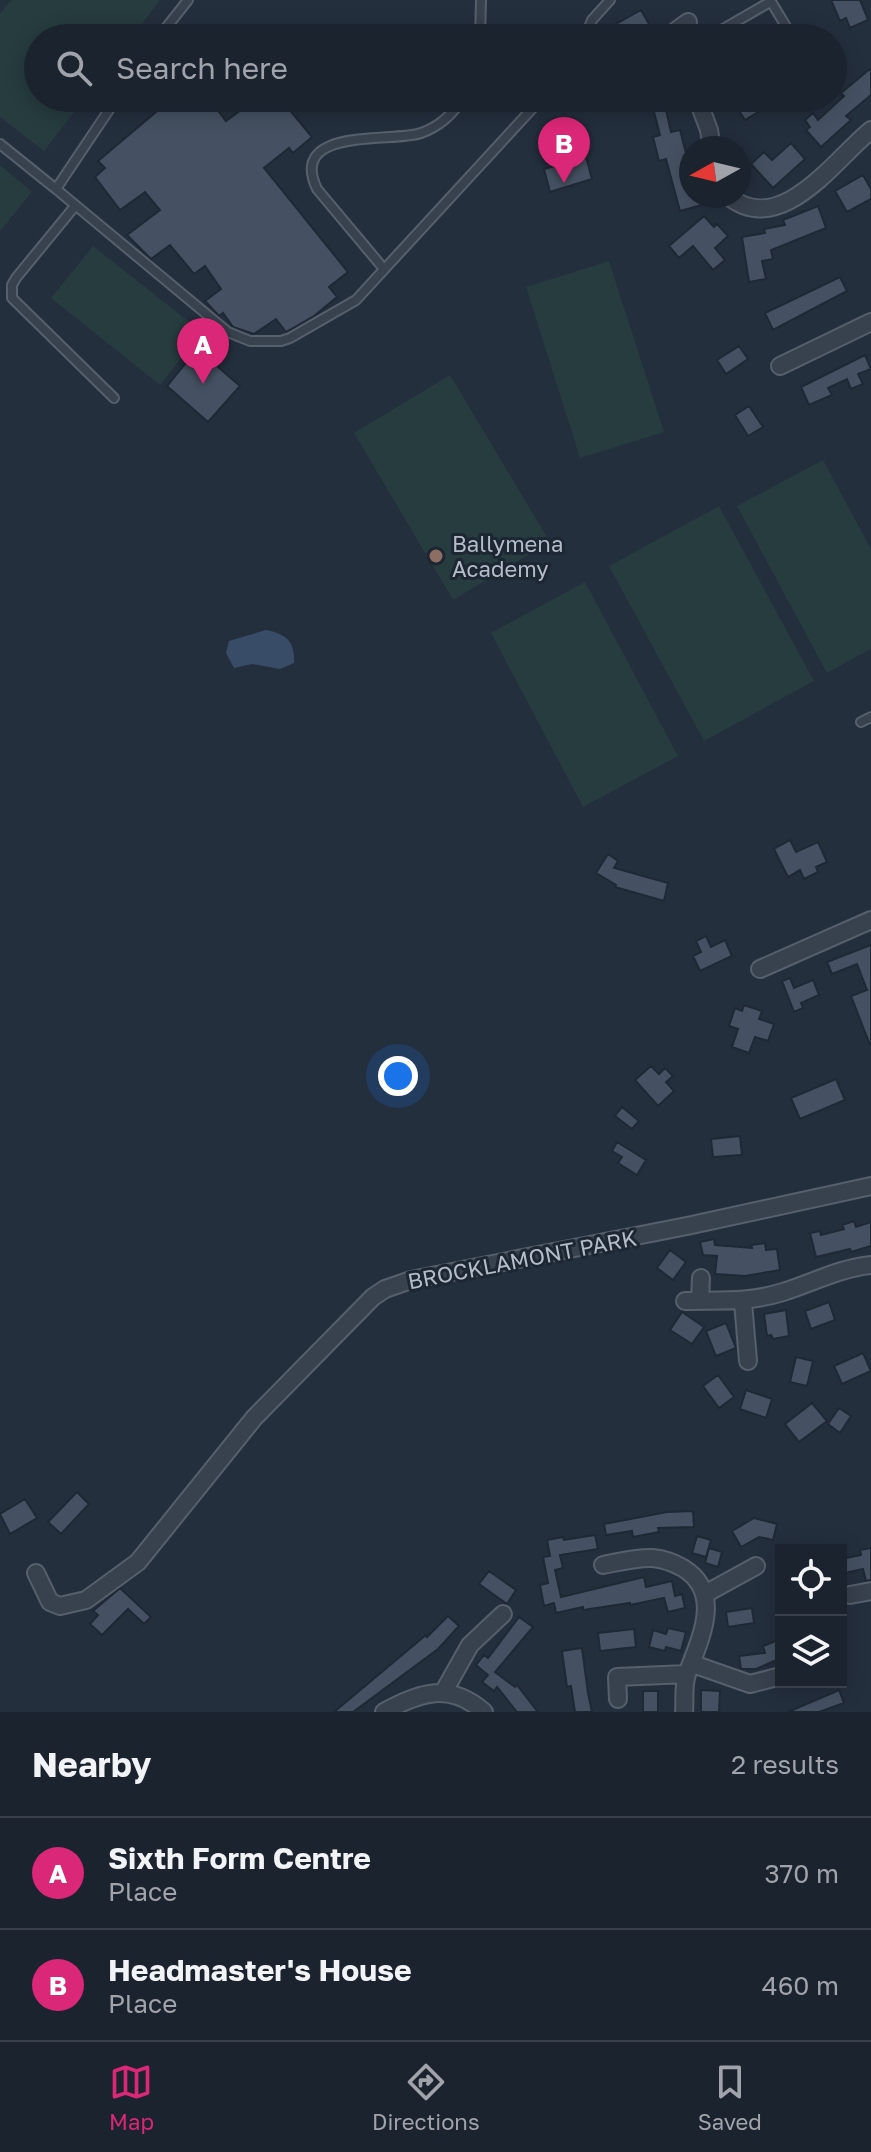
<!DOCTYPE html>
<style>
:root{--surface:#1b232e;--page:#282f3a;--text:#f1f3f6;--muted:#a0a4aa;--line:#39404a;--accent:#db2777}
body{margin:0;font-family:"Golos Text",sans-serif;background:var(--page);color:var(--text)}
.controls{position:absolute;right:24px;bottom:24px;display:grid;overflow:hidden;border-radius:0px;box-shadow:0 4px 20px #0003}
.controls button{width:72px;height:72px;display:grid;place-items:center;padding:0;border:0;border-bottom:2px solid var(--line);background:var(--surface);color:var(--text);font:40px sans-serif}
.compass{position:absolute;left:679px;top:136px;width:72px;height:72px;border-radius:50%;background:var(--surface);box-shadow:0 4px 20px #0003;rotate:262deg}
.you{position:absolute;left:398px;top:1076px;width:28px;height:28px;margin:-20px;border:6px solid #fff;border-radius:50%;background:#1a73e8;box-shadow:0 0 0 12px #1a73e833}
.badge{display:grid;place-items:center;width:52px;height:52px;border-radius:50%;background:var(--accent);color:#fff;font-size:26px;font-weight:700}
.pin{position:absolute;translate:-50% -66px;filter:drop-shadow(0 2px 4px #0008)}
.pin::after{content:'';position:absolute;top:42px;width:28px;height:24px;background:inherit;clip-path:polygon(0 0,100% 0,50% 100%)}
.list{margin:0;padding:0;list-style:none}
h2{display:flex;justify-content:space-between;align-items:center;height:104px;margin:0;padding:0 32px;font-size:34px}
h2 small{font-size:26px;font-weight:400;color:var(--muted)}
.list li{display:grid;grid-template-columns:52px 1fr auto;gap:24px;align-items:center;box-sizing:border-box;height:112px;padding:0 32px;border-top:2px solid var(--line)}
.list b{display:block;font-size:30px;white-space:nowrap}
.list p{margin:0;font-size:26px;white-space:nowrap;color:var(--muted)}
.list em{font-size:26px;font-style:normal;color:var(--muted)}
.icon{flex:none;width:44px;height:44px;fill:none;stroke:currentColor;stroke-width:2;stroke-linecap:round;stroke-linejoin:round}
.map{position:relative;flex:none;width:871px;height:1712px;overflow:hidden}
.search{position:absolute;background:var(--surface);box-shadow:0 4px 20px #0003;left:24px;right:24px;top:24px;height:88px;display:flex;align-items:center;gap:20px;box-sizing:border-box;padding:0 28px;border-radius:44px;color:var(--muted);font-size:30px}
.sheet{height:328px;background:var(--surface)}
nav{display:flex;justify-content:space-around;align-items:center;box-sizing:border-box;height:112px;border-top:2px solid var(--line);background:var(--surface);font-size:22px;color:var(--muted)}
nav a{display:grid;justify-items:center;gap:4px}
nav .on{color:var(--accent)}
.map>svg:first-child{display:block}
</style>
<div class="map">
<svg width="871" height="1712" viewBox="0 0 871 1712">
<rect width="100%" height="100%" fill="#242f3e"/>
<!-- green -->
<path fill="#263c3f" d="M 11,0 L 160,0 L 131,38 L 38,38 L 38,98 L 85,98 L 44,151 L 0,117 L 0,14 Z
M 0,165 L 32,192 L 0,231 Z
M 93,246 L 202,332 L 160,385 L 51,298 Z
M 609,261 L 664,432 L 580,458 L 526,287 Z
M 450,375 L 550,542 L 453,600 L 354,433 Z
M 823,460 L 871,549 L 871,649 L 827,673 L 737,506 Z
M 719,506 L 814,681 L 704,741 L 609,566 Z
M 585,582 L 678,756 L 583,807 L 491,633 Z"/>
<!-- water -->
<path fill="#394c67" d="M 266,630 C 286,634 295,641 294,663 L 280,669 L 252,664 L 234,668 L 226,653 L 229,641 Z"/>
<!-- building -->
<path fill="#455162" stroke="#1f2835" stroke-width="2" d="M 831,0 L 860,0 L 868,20 L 850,28 L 846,18 L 840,21 Z
M 641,10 L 657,38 L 624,38 L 616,24 Z
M 871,68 L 871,95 L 846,116 L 851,120 L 821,147 L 806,130 L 810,127 L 805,120 L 813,113 L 818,120 L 844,96 L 841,93 Z
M 157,98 L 208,98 L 226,121 L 245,107 L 239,98 L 280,98 L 312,137 L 293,153 L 289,148 L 264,168 L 348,272 L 329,287 L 337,297 L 314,316 L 286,332 L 276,319 L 254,334 L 233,327 L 223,313 L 219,316 L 205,301 L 221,289 L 205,266 L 194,274 L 170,245 L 151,259 L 127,235 L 160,210 L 145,192 L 120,210 L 95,177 L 105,168 L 98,161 L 163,106 Z
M 645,98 L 678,98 L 678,102 L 665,105 L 671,132 L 680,130 L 691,172 L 691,196 L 699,196 L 702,205 L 680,211 L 666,159 L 659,161 L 653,137 L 660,135 L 653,108 L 648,109 Z
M 739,98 L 781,98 L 745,120 L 733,102 Z
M 791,143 L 805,159 L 773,188 L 751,164 L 764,152 L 772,160 Z
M 586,157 L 592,179 L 550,192 L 544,169 Z
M 863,175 L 871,189 L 871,199 L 847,212 L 835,191 Z
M 818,206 L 826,228 L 771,250 L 773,259 L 762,261 L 766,279 L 749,282 L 742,237 L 765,233 L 764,229 L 785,225 L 783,220 Z
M 704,216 L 714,227 L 717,224 L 728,236 L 715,248 L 725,260 L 713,270 L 693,246 L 679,258 L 669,246 Z
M 840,277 L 847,291 L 773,330 L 765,313 Z
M 202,343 L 222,359 L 217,366 L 240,386 L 208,422 L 167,386 Z
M 739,346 L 748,359 L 726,374 L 717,360 Z
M 865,355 L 871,369 L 858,374 L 863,384 L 851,389 L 847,379 L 828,388 L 832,395 L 809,405 L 801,387 Z
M 749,406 L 763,427 L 748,436 L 735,415 Z
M 790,840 L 796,852 L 818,842 L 827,862 L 816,867 L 818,872 L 804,879 L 800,870 L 788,877 L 774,849 Z
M 608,854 L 618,861 L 614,868 L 668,883 L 664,901 L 615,887 L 616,885 L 596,873 Z
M 706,936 L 711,947 L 725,940 L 732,956 L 700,971 L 693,956 L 701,952 L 696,941 Z
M 871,945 L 871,1045 L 870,1045 L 851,996 L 867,990 L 857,964 L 832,974 L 827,962 Z
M 790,978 L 794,988 L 813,980 L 819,995 L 801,1003 L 803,1008 L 794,1012 L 782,981 Z
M 744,1005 L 762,1011 L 759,1019 L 774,1024 L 768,1041 L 755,1037 L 749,1053 L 732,1047 L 738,1029 L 729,1026 L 735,1008 L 742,1011 Z
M 651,1066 L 659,1074 L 665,1068 L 673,1076 L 666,1082 L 674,1091 L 658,1106 L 635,1080 Z
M 836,1079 L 845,1100 L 800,1119 L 791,1098 Z
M 622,1107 L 639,1121 L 632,1129 L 615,1116 Z
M 740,1136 L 742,1155 L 713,1157 L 711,1139 Z
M 617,1142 L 646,1160 L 637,1175 L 618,1163 L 622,1157 L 612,1151 Z
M 854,1221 L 856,1227 L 871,1222 L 871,1246 L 851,1252 L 850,1249 L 816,1257 L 810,1233 L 820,1231 L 821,1235 L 844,1229 L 842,1225 Z
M 714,1239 L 715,1245 L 752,1248 L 751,1245 L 765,1243 L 766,1250 L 777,1249 L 780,1270 L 745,1276 L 715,1274 L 717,1256 L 703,1255 L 700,1242 Z
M 670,1250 L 686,1262 L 673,1280 L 657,1268 Z
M 829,1302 L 835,1320 L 811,1329 L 805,1311 Z
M 786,1310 L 789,1336 L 773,1339 L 771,1335 L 767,1336 L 764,1314 Z
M 682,1312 L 704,1327 L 692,1344 L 670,1330 Z
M 726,1323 L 736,1348 L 716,1356 L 706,1331 Z
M 863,1353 L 871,1371 L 842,1384 L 834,1366 Z
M 796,1357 L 813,1361 L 807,1386 L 790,1382 Z
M 718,1375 L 734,1397 L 719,1408 L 703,1386 Z
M 746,1390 L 772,1399 L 766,1418 L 740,1409 Z
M 812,1403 L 827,1421 L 799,1442 L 785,1424 Z
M 839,1408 L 851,1416 L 840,1433 L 828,1424 Z
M 77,1492 L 89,1504 L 61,1534 L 48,1522 Z
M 25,1499 L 37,1518 L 10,1534 L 0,1514 Z
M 693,1511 L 694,1527 L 658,1528 L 659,1532 L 633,1537 L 632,1531 L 606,1535 L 604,1524 L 667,1512 Z
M 754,1518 L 777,1524 L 773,1540 L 759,1537 L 741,1547 L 732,1531 Z
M 595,1535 L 598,1549 L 560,1555 L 563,1568 L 555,1570 L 561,1597 L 644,1577 L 646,1587 L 672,1581 L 675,1596 L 682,1594 L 685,1608 L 668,1612 L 664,1598 L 630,1605 L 630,1603 L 583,1610 L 583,1607 L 556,1613 L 554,1603 L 544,1606 L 540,1585 L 548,1583 L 543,1557 L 550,1556 L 547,1540 L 563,1537 L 564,1540 Z
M 697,1536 L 711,1540 L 706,1557 L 692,1553 Z
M 709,1548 L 722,1552 L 718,1567 L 705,1563 Z
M 871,1548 L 871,1580 L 866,1581 L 863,1569 L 841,1574 L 841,1559 L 861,1555 L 860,1550 Z
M 489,1571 L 516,1590 L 507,1604 L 479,1584 Z
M 120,1588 L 151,1617 L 144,1624 L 128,1609 L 102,1635 L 90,1624 L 98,1615 L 93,1611 Z
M 752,1608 L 754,1623 L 728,1627 L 726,1612 Z
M 448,1616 L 459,1626 L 438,1649 L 353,1712 L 334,1712 L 426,1635 L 427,1637 Z
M 519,1617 L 533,1627 L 495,1672 L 515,1687 L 517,1685 L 538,1712 L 517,1712 L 497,1687 L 494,1691 L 482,1682 L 488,1675 L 476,1665 L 484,1655 L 488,1658 Z
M 668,1628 L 686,1632 L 681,1651 L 666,1647 L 665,1651 L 649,1647 L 653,1630 L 666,1634 Z
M 634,1629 L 636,1647 L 600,1651 L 598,1633 Z
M 781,1639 L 781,1658 L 756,1669 L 741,1669 L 739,1656 L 765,1653 L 763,1646 Z
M 582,1648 L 588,1693 L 592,1712 L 575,1712 L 571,1686 L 567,1687 L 562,1651 Z
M 701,1690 L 720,1691 L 719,1712 L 701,1712 Z
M 839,1690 L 844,1703 L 819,1712 L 788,1712 Z
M 643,1691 L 658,1691 L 658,1712 L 643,1712 Z"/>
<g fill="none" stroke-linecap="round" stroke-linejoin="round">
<!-- service casing -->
<g stroke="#565f6c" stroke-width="12">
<path id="service" d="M 770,0 L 793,38
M 711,36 L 770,2
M 158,38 L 188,0
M 480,38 L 481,0
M 585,38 L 592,20 L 610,0
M 117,98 L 56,189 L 228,332 L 250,341 L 281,341 L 290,338 L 356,300 L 542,98
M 0,144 L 56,189
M 75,206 L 16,278 L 12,285 L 12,298 L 114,398
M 384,269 L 317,189 C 287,126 393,143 421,133 C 438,127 453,114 463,98
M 861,722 L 871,717"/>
</g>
<!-- minor casing -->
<g stroke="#565f6c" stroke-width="20">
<path id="minor" d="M 678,38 L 677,30 L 688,22
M 697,98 L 709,130 L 712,148
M 728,196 C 781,239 835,159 871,130
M 780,366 L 871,322
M 760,969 L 871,920
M 700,1300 L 701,1278
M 685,1301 C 720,1300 748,1303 783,1292 C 812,1283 840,1268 871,1265
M 743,1302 L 748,1361
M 603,1565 C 619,1562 637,1557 653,1558 C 663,1559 674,1563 683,1568 C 724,1593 700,1639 687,1674 C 683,1686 685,1700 684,1712
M 36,1573 L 50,1602 L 60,1606 L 86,1600 L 138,1562 L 254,1418 L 373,1297 L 385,1289 L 411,1280 L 687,1226 L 871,1186
M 705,1594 L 756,1566
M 850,1595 L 871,1591
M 693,1664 L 750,1684 L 781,1676
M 443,1693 L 470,1645 L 503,1614
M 618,1699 L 617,1677 L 687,1674
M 384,1712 C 420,1692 450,1682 484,1712"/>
</g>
<!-- service -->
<use href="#service" stroke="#38414e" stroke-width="8"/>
<!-- minor -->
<use href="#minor" stroke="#38414e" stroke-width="16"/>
</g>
<!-- markers -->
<circle fill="#8d6e63" stroke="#1d2633" stroke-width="3" cx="436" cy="556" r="8"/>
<g text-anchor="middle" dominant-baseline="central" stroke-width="6" stroke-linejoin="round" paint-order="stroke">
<!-- poi labels -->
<g font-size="22" fill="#b4bcc9" stroke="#1d2633" text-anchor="start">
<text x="452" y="543">Ballymena<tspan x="452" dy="25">Academy</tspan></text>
</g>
<!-- street labels -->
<g font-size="22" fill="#b4bcc9" stroke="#1d2633">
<text transform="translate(522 1259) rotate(-11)">BROCKLAMONT PARK</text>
</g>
</g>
</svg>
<div class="controls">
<button><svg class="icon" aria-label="locate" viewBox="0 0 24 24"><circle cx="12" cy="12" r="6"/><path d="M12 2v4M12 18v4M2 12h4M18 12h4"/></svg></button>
<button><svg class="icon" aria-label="layers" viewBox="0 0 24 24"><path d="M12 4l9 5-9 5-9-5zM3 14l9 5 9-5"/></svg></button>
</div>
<svg class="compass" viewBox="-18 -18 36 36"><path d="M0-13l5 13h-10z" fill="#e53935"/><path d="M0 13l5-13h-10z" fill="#a0a4aa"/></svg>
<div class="you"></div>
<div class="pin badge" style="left:203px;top:384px">A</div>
<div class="pin badge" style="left:564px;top:183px">B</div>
<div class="search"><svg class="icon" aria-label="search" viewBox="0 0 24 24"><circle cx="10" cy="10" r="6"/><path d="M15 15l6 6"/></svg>Search here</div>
</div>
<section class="sheet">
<h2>Nearby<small>2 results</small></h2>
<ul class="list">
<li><span class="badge">A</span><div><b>Sixth Form Centre</b><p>Place</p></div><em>370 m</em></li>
<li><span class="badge">B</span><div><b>Headmaster's House</b><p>Place</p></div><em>460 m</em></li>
</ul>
</section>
<nav>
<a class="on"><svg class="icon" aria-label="map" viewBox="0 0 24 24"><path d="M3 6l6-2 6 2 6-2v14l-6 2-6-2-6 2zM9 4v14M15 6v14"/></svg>Map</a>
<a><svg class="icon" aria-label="directions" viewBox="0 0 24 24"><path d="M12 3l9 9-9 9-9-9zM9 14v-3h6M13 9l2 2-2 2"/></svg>Directions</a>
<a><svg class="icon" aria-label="saved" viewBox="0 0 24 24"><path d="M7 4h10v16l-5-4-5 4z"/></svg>Saved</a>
</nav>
